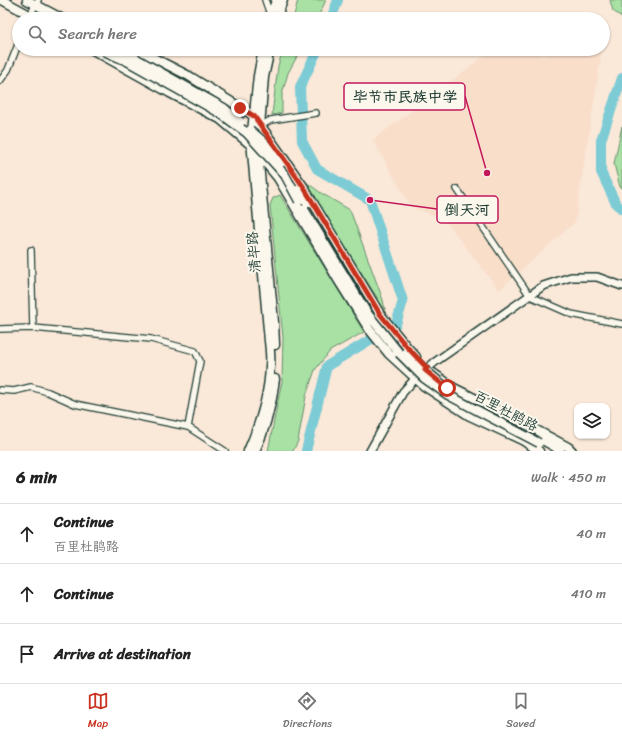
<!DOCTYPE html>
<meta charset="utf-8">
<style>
:root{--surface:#fff;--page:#f2f2f2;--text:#222;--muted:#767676;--line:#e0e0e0;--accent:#c8321e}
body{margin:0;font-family:Sriracha,"LXGW WenKai TC",sans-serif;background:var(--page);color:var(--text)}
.controls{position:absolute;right:12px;bottom:12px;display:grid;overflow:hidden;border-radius:8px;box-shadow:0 1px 3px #0004}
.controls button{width:36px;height:36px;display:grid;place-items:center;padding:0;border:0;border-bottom:1px solid var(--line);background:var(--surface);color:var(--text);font:20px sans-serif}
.stop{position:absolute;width:12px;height:12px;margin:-9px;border:3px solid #c8321e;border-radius:50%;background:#fff}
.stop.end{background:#c8321e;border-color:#fff;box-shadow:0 1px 4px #0008}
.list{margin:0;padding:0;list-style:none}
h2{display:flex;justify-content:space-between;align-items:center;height:52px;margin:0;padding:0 16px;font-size:17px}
h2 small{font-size:13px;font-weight:400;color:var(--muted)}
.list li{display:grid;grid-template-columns:26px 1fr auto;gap:12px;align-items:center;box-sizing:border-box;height:60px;padding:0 16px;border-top:1px solid var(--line)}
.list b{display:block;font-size:15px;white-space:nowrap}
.list p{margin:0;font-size:13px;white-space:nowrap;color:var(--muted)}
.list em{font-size:13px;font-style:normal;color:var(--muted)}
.icon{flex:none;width:22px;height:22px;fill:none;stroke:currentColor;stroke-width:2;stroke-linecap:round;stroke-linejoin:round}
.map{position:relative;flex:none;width:622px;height:451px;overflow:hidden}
.search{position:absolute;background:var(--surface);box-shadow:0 1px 3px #0004;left:12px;right:12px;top:12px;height:44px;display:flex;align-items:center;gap:10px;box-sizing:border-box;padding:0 14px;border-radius:22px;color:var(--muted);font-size:15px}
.sheet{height:232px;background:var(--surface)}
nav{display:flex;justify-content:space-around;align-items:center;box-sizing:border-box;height:56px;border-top:1px solid var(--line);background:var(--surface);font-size:11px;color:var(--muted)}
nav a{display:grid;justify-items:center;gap:2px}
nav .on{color:var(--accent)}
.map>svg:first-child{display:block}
</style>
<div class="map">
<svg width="622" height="451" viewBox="0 0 622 451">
<rect width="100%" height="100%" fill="#fae8d8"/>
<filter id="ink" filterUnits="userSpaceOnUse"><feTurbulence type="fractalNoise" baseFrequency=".025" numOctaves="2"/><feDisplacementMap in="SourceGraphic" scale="8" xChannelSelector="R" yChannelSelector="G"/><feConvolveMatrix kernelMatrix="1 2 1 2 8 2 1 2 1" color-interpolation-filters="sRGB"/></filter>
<g filter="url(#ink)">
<!-- built -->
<path fill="#f9deca" d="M 494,49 L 531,49 L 545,56 L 551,49 L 602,49 L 575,222 L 499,290 L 444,219 L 411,207 L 373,140 Z"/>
<!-- green -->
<path fill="#a9e1a4" stroke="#648f6c" d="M 298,0 L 326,0 L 317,19 L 293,19 Z
M 610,0 L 622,0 L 622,17 L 613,11 Z
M 283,49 L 301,49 L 288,73 L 282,94 L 282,113 L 272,115 L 278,66 Z
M 622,126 L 622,189 L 620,187 L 614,164 Z
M 302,179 L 321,193 L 350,210 L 383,300 L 385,310 Z
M 280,195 L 364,332 L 330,351 L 315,370 L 306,396 L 298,441 L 293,451 L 268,451 L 282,381 L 283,338 L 270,205 L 273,198 Z"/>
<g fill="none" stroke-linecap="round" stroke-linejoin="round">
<!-- river -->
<path stroke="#7bcbd5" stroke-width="10" d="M 331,19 L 338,0
M 622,78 L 601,140 L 601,172 L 616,204 L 622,209
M 306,451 L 327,366 L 396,324 L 403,301 L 370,200 L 317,169 L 302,141 L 300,87 L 318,49"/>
<!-- minor casing -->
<g stroke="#1f3d34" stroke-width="8">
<path id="minor" d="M 265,0 L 271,17
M 28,19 L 38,0
M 0,81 L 8,70 L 19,42
M 260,126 L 271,120 L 316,113
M 457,189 L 530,296 L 571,314 L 622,324
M 31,250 L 33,328
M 0,329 L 33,328 L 151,339 L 195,351 L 200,361 L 188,427
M 0,390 L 14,391 L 31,387 L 48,392 L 75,404 L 188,427 L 225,451"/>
</g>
<!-- tertiary casing -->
<g stroke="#1f3d34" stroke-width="10">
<path id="tertiary" d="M 370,451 L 403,392 L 416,378 L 435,362 L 543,286 L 571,277 L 597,277 L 622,286"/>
</g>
<!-- secondary casing -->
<g stroke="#1f3d34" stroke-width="11">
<path id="secondary" d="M 2,0 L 37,19
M 27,0 L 63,19
M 270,19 L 276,0
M 276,19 L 283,0
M 91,49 L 170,93 L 220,119 L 252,146 L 278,178 L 337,278 L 369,329 L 389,354 L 424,386 L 468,415 L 522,440 L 539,451
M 136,49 L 189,76 L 254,116 L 303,186 L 380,314 L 407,347 L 416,357
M 260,126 L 264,77 L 270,49
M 258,153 L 274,322 L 275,345
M 299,201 L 367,313 L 399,353
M 433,373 L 454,388 L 514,418 L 568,447 L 572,451
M 541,439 L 555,447 L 560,451
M 248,451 C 260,424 269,396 270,366 C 271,358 270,350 269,341 L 251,141 L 258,76 L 263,49
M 255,451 C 266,428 272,404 275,379"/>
</g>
<!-- minor -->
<use href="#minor" stroke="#fbf7ec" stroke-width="5.5"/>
<!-- tertiary -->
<use href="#tertiary" stroke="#fbf7ec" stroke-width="7"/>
<!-- secondary -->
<use href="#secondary" stroke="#fbf7ec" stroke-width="8"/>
<!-- secondary-bridge casing -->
<g stroke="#1f3d34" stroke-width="11" stroke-linecap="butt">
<path id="secondary-bridge" d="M 119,49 L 224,108 L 241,122
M 104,51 L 127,61 L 220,113 L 247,133 L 285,175 L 299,201
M 250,130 L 265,143 L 281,163
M 299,189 L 307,203
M 406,352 L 425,370 L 444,386
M 399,353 L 424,378 L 448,395 L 539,443"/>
</g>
<!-- secondary-bridge -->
<use href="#secondary-bridge" stroke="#fbf7ec" stroke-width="8"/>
</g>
</g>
<g fill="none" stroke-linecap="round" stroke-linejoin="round" filter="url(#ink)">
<!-- route -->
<path stroke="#c8321e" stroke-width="5" d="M 240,108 L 254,116 L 303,186 L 380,314 L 407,347 L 427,368 L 425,370 L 447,388"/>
</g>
<g text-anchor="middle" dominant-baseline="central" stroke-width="4" stroke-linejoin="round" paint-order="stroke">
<!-- street labels -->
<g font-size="14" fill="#1f3d34" stroke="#fbf7ec">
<text transform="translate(254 252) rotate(-95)">清毕路</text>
<text transform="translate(506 411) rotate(28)">百里杜鹃路</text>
</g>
</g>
<!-- callouts -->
<path fill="none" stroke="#c2185b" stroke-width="1.5" d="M487 173L465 96M370 200L437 209"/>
<g fill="#c2185b" stroke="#fbf7ec" stroke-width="1.5">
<circle cx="487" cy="173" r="4"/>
<circle cx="370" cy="200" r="4"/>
</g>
<g fill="#fbf7ec" stroke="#c2185b" stroke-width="1.5">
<rect x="344" y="83" width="121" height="27" rx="4"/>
<rect x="437" y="196" width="61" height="27" rx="4"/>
</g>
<g font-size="15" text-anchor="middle" font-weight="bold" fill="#1f3d34">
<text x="405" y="102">毕节市民族中学</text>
<text x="467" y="215">倒天河</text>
</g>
</svg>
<div class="controls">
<button><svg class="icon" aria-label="layers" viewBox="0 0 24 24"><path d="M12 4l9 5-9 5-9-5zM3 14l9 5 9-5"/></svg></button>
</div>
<div class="stop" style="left:447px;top:388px"></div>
<div class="stop end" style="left:240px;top:108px"></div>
<div class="search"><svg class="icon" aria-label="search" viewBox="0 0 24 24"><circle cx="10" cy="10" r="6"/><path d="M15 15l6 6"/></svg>Search here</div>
</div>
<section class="sheet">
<h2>6 min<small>Walk · 450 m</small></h2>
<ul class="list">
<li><svg class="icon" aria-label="ahead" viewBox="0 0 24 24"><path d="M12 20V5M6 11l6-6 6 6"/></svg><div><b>Continue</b><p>百里杜鹃路</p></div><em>40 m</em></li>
<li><svg class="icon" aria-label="ahead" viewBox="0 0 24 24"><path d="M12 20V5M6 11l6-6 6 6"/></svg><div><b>Continue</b></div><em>410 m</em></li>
<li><svg class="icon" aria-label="arrive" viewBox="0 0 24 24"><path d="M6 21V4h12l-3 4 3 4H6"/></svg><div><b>Arrive at destination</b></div></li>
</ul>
</section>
<nav>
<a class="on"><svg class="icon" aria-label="map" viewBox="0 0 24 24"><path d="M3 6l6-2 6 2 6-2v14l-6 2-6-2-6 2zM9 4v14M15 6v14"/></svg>Map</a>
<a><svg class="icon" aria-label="directions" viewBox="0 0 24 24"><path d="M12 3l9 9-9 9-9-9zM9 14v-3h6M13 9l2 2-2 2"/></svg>Directions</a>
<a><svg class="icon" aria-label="saved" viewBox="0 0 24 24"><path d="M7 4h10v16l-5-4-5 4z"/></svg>Saved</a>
</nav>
